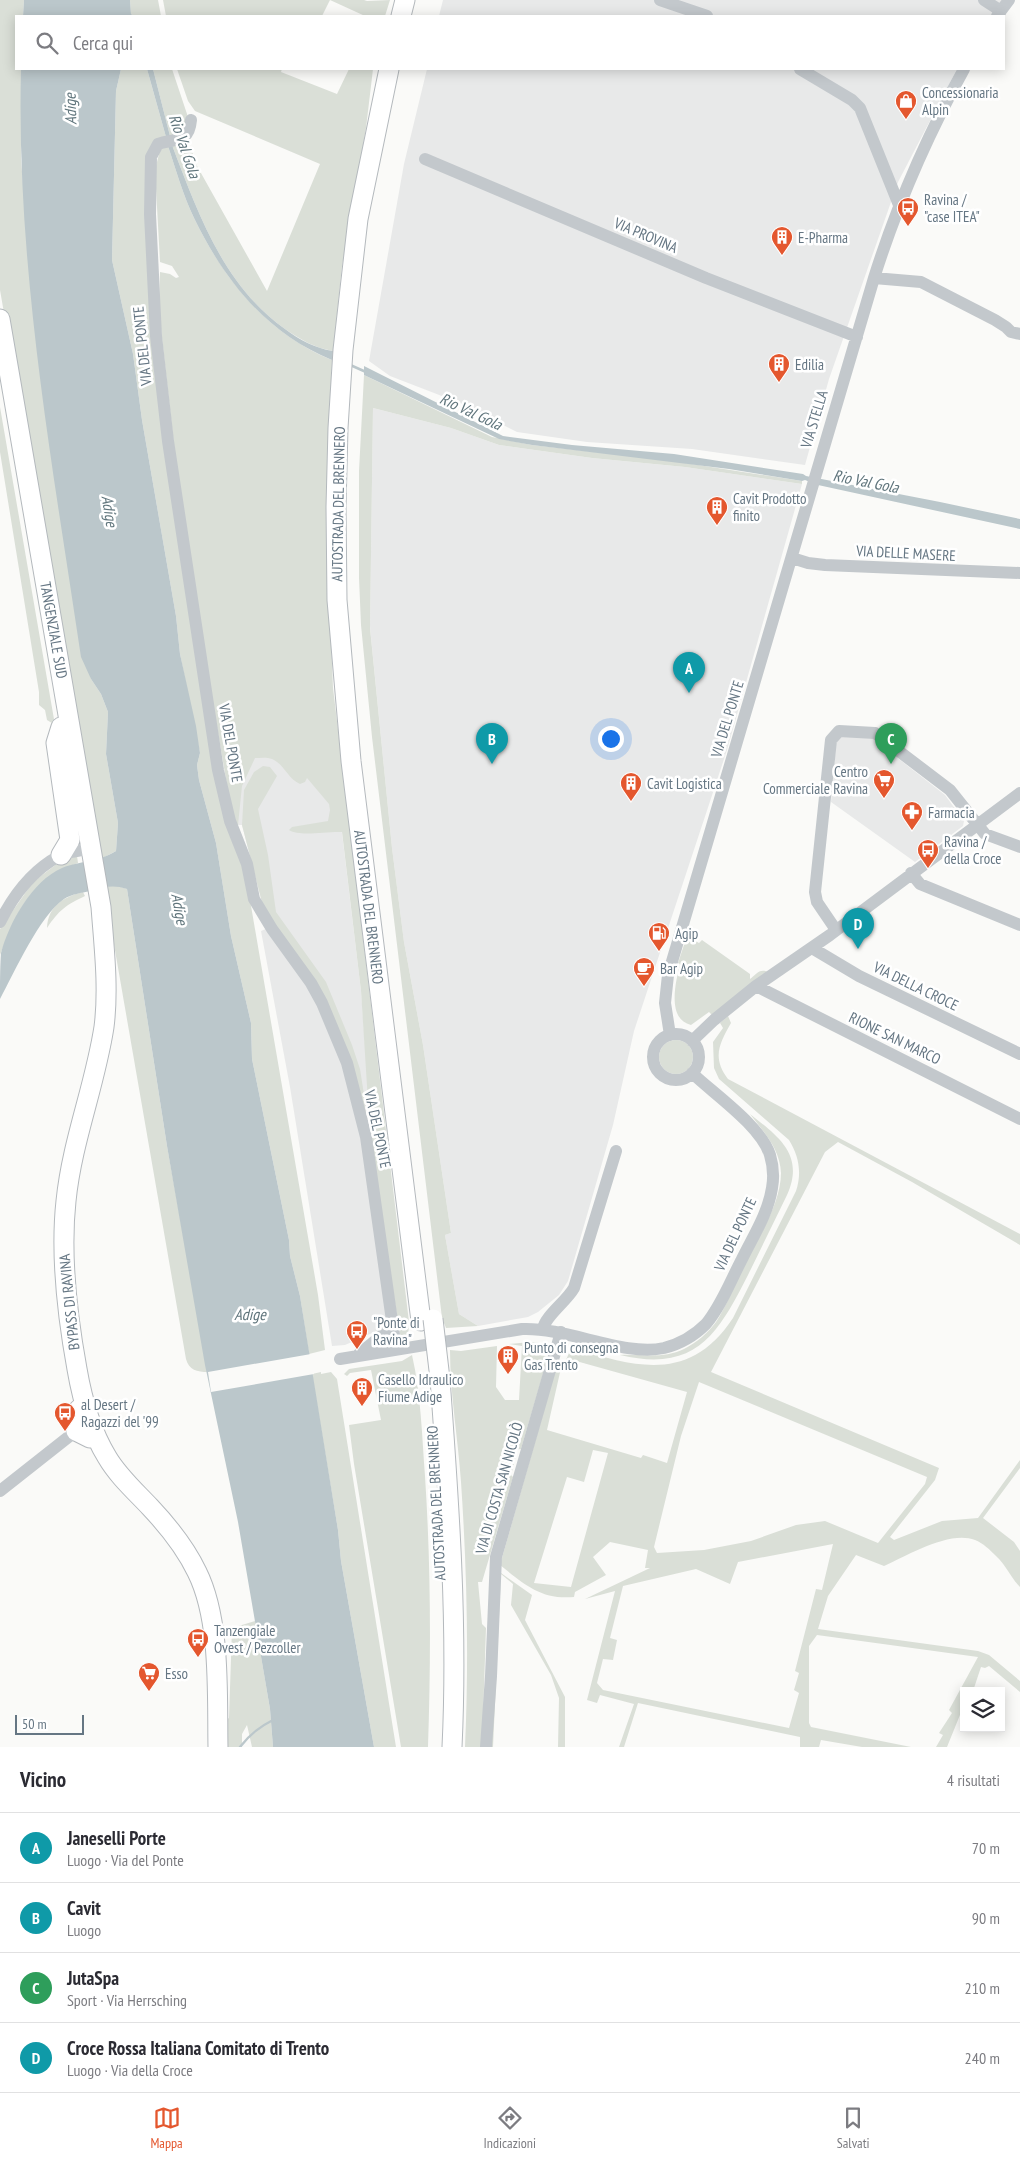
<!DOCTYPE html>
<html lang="it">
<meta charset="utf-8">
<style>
:root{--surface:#fff;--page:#f7f7f7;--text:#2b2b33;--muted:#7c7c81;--line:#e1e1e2;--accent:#e4572e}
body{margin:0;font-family:"PT Sans Narrow",sans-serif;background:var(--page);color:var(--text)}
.controls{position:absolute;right:15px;bottom:15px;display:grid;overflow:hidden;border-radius:0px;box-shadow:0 2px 12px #0003}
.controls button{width:45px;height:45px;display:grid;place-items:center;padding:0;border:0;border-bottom:1px solid var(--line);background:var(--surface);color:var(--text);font:25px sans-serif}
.scale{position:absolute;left:15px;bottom:12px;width:69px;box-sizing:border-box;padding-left:5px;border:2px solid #657683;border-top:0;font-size:14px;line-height:18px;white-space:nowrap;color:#657683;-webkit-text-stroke:4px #fff;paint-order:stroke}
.you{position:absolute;left:610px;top:738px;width:18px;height:18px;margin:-12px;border:4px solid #fff;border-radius:50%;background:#1a73e8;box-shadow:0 0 0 8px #1a73e833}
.badge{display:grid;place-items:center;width:32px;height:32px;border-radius:50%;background:var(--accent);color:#fff;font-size:16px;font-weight:700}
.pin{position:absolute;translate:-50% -41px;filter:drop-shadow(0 1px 2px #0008)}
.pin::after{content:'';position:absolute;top:26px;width:18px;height:15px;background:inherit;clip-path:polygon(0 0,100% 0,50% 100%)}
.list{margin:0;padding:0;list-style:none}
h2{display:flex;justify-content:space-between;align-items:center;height:65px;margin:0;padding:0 20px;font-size:21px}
h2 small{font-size:16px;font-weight:400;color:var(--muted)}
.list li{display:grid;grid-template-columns:32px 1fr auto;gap:15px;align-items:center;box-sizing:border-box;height:70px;padding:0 20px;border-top:1px solid var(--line)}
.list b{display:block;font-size:19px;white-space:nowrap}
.list p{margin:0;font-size:16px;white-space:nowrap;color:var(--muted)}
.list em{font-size:16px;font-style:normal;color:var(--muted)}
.icon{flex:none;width:28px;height:28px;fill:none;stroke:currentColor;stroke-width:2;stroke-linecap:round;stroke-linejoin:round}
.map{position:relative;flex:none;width:1020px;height:1747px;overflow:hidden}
.search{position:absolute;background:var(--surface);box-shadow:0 2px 12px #0003;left:15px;right:15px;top:15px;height:55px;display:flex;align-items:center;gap:12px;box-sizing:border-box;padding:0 18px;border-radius:0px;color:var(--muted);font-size:19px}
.sheet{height:345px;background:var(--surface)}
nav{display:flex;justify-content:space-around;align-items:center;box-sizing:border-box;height:70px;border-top:1px solid var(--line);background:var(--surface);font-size:14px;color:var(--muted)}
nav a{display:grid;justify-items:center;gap:2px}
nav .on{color:var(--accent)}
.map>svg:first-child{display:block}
</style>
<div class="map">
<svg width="1020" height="1747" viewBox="0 0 1020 1747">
<rect width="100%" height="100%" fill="#fafaf8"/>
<!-- built -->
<path fill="#e8e9e9" d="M 443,0 L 1002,0 L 991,16 L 439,16 Z
M 427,69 L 957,69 L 898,182 L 829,379 L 805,465 L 692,449 L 587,442 L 517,432 L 460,403 L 390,376 L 369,361 L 404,164 Z
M 373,408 L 451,428 L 499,445 L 592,458 L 685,467 L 802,484 L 727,750 L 634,1031 L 613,1125 L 568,1281 L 559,1295 L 538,1312 L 528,1317 L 478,1326 L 459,1314 L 445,1235 L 451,1233 L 423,1045 L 404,942 L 392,848 L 370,627 Z
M 264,534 L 341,825 L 361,991 L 370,1111 L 362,1112 L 347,1057 L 264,910 L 242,825 L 232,825 Z
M 840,736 L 872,738 L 945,795 L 964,821 L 963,826 L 915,862 L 831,802 L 836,744 Z
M 268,928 L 310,984 L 338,1049 L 364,1147 L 387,1321 L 379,1330 L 345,1345 L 332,1346 L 290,1087 L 261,931 Z"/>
<!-- green -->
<path fill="#dadfd7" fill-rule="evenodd" d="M 0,0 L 24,0 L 23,16 L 16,16 L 16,69 L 21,69 L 21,159 L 30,273 L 91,679 L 101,694 L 108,712 L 106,754 L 118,823 L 116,851 L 99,860 L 0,290 Z
M 130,0 L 158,0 L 161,16 L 134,16 L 131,14 Z
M 163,0 L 364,0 L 367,1 L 390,0 L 385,16 L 365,16 L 330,0 L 322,16 L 166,16 Z
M 121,69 L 147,69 L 166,137 L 154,142 L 149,252 L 212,754 L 245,871 L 318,1295 L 325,1350 L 309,1354 L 300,1296 L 290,1256 L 289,1240 L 252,1059 L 251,1023 L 231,936 L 216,843 L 199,780 L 197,765 L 200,753 L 180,654 L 176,616 L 142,420 L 133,354 L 112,260 L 116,91 Z
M 153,69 L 172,69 L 188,117 L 184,131 L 170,136 Z
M 177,69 L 282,69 L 281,72 L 337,94 L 349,69 L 373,69 L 366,128 L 342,266 L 333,351 C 314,348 300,339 285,329 C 223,285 198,213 172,145 L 180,144 L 182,150 L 193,153 L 192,157 L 267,291 L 320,164 L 195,111 L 188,101 Z
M 168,146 C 176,170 183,195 194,218 C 224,280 268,334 332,360 L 326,515 L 333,688 L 409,1322 L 408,1339 L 400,1335 L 371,1149 L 361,991 L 342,832 C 327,831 300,837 289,830 L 292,827 L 328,821 L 330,810 L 329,804 L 307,778 L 305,782 L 300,784 C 288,779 284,764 272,759 C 267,757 260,758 255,758 L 242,786 L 238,825 L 237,830 L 235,831 L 185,543 L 159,311 L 160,272 L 170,274 L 176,278 L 179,277 L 172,266 L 160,262 L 155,170 L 160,150 Z
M 364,375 L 492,437 L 532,445 L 666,460 L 802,481 L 802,484 L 685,467 L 592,458 L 499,445 L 451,428 L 373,408 L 370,628 L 392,848 L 404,942 L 423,1045 L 451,1233 L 445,1235 L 459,1314 L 478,1326 L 446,1328 L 442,1318 L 372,737 L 361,625 L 359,578 L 359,471 Z
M 0,407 L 55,725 L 47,720 L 45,710 L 39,705 L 39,692 L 0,452 Z
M 263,766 L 270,767 L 277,776 L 258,809 L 268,855 L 276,912 L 326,982 L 352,1045 L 360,1069 L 365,1101 L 367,1133 L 347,1057 L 264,910 L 242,825 L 244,790 L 254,772 Z
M 77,856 L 78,863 C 30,880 18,910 0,955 L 0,929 L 33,882 L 58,863 Z
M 115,885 L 127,889 L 167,1146 L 208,1372 C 197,1372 189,1370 186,1359 L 104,887 Z
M 83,892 L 85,896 C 66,905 59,910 47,928 C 48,906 63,897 83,892 Z
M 687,936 L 699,943 L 702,940 L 750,974 L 750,979 C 756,975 759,968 768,972 L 712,1015 L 709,1012 L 691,1025 C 666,1019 676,981 680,964 L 678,963 Z
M 728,1016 L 731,1023 C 719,1044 712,1058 728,1079 L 1020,1234 L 1020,1245 L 912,1182 L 838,1142 L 825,1152 L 711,1372 L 939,1468 L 935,1480 L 890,1537 L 894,1540 L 942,1521 L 978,1518 L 1020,1460 L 1020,1468 L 983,1518 L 1014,1542 L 1020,1551 L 1020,1587 C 1011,1578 1006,1565 996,1556 C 990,1550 983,1543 975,1540 C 950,1530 908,1555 884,1566 L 856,1555 L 828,1596 L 818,1629 L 978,1651 L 989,1655 L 1020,1681 L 1020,1692 L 989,1666 L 985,1668 L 981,1667 L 973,1691 L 964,1691 L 964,1705 L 947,1747 L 936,1747 L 943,1735 L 939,1733 L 952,1713 L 949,1710 L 978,1657 L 817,1635 L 809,1646 L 809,1723 L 811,1727 L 911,1747 L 862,1747 L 821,1740 L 819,1747 L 800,1747 L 800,1737 L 638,1703 L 624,1747 L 619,1747 L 634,1704 L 600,1695 L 597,1703 L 587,1700 L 615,1591 L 585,1599 L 650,1568 L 645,1568 L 648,1550 L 610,1542 L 593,1557 L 606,1575 L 575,1592 L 574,1597 C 541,1600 524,1584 500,1565 L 558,1361 L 565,1362 L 570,1351 L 577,1349 C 638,1368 691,1382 733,1318 L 796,1191 C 802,1173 799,1156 789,1140 L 719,1079 L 714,1068 L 713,1042 L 723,1028 L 720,1023 ZM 576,1361 L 687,1392 L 667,1463 L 643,1455 L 641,1458 L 547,1430 L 561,1368 L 573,1371 ZM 699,1382 L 927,1477 L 925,1484 L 878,1543 L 825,1521 L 796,1525 L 751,1541 L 704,1550 L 657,1553 L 654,1547 L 681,1436 ZM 593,1450 L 608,1453 L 571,1587 L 534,1583 L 567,1477 L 584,1482 ZM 833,1544 L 822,1590 L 816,1589 L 795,1671 L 799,1673 L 794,1690 L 799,1693 L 789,1728 L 603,1690 L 597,1683 L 603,1659 L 613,1660 L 617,1640 L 610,1638 L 623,1586 L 696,1569 L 730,1584 L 738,1562 Z
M659 1057a17 17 0 1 1 34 0a17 17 0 1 1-34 0Z
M 750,1114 C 779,1137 805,1155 787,1195 C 774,1222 761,1248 748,1275 C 718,1334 696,1373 620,1355 C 642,1354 664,1359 684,1349 C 696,1343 708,1333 716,1322 C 726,1307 733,1288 741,1271 C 755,1243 781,1205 781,1173 C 780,1149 764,1132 750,1114 Z
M 531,1342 L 540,1343 L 542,1350 L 541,1355 L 548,1357 L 521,1449 L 509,1450 L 509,1455 L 516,1456 L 511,1475 L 513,1477 L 482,1582 L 478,1582 L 482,1624 L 486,1628 L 482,1747 L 465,1747 C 469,1659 467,1570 461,1482 C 458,1438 450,1394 450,1350 L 461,1351 L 497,1346 L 496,1387 L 505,1400 L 519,1400 L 522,1346 L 509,1344 Z
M 412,1355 C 421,1394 422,1436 425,1476 C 431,1567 431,1657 428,1747 L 401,1747 L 354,1464 L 349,1425 L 381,1420 L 371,1370 L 350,1373 L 347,1376 L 344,1374 L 349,1369 L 402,1361 Z
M 321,1372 L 321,1374 L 331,1372 L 337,1379 L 396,1747 L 374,1747 L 341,1561 L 338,1530 L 312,1374 Z
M 501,1573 L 532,1595 L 525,1620 L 565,1697 L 565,1747 L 558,1747 L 559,1698 L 551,1675 L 511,1605 L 513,1584 L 501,1574 L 493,1747 L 490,1747 Z
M 255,1621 L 270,1709 L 273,1747 L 252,1747 L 247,1725 L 242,1734 L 242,1747 L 221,1747 L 221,1724 L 229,1718 L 232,1628 Z"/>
<!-- water -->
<path fill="#bbc7cb" d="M 24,0 L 130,0 L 131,14 L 134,16 L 23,16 Z
M 21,69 L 121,69 L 116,91 L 112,260 L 133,354 L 142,420 L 176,616 L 180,654 L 196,726 L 200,753 L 197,765 L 199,780 L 216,843 L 231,936 L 251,1023 L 252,1059 L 289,1240 L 290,1256 L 300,1296 L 338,1530 L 341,1561 L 374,1747 L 273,1747 L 270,1709 L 238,1522 L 205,1365 L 167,1146 L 127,889 C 113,884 104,887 90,891 C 81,893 72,894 64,899 C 40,915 14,973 0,999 C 0,985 0,967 1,953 C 9,923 32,881 62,868 C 82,860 97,863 116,851 L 118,823 L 106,754 L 108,712 L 101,694 L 91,679 L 81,657 C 52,462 16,266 21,69 Z
M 147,69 L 153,69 L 170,136 L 166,137 Z
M 172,145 C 198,213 223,285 285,329 C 300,340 314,348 333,351 L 332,360 C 267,334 224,280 194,218 C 183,195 176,170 168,146 Z
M 364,366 L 503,436 L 572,445 L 674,454 L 803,474 L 806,476 L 940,502 L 1020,519 L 1020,529 L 818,485 L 805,480 L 802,481 L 729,469 L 532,445 L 499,439 L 364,375 Z"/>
<!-- pier -->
<path fill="#fafaf8" d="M 311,1354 L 314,1374 L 211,1392 L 208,1372 Z"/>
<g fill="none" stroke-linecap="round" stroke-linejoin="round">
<!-- stream -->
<path stroke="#bbc7cb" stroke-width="2.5" d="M 348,364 L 366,372
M 240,1747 C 250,1734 259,1727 273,1720"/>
<!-- highway casing -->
<g stroke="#b4b9bd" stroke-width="21">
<path id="highway" d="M 401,16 L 405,0
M 389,69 L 358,219 L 343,350 L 338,428 L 336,507 L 337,600 L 351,761 L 421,1321
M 0,319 L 101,907 C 104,947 109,988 104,1027 C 95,1086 72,1141 66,1201 C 60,1256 67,1314 77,1369 C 82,1398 91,1431 107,1457 C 118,1476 135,1491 150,1507 C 167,1525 186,1549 197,1572 C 221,1620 217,1694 218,1747
M 61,855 L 70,840 L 56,743 L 61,727
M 440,1379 C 449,1502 458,1624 452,1747
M 79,1409 L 80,1418 L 76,1431 L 90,1438"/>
</g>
<!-- minor -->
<path stroke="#c3c8cc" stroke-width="12" d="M 660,0 L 707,16
M 984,0 L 1001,11
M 997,16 L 1009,0
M 800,69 L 852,100 L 860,108 L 899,205
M 191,120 C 189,144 175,138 158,144 L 151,157 L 150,214 L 156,336 L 168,441 L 218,770 L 230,821 L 247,864 L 254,899 L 272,929 L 311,983 L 322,1003 L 347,1063 L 366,1137 L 396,1349
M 425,159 L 706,278 L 857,337
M 874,278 L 921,282 L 995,320 L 1006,327 L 1011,332 L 1020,334
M 792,558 L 808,563 L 825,565 L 1020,573
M 911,873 L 920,884 L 1020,925
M 0,922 C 13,896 33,870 59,856 C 66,852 75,852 82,850
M 836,930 L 817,902 L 815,892 L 831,740 L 839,731 L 875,733 L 950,790 L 985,834 L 1020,847
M 812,948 L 859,976 L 1020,1054
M 756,986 L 1020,1119
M653 1057a23 23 0 1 1 46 0a23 23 0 1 1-46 0Z
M 670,1035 L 665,1003 L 668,975 L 874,278 C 897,205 927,136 964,69
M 692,1041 L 714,1020 L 756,986 L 830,935 L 1020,793
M 543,1329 C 545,1316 566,1302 574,1288 L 616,1151
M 358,1355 L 386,1332 L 392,1320
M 340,1359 L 522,1329 C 567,1327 624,1357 664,1348 C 680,1344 694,1336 706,1324 C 721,1306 730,1282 741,1261 C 752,1238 768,1214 772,1188 C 774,1177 773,1165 770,1155 C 761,1126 714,1094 692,1073
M 0,1491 L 76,1431
M 486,1747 L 491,1676 L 496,1557 L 561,1332"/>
<!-- highway -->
<use href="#highway" stroke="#fff" stroke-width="19"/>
<!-- highway-bridge casing -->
<g stroke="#b4b9bd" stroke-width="21" stroke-linecap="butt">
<path id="highway-bridge" d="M 433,1319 L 440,1379"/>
</g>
<!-- highway-bridge -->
<use href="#highway-bridge" stroke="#fff" stroke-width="19"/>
</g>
<!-- icons -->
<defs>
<g id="shop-pin" transform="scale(1.125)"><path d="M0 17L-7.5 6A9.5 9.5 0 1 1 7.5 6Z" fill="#e4572e" stroke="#fff"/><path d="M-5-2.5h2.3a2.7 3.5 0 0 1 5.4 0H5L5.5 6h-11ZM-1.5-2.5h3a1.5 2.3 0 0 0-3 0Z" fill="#fff"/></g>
<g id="bus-pin" transform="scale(1.125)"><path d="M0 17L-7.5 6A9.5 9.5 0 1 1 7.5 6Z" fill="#e4572e" stroke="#fff"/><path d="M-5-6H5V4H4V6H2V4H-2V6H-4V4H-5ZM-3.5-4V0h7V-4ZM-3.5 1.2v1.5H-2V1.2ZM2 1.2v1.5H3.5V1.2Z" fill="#fff"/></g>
<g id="building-pin" transform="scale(1.125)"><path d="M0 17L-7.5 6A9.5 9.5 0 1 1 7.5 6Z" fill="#e4572e" stroke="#fff"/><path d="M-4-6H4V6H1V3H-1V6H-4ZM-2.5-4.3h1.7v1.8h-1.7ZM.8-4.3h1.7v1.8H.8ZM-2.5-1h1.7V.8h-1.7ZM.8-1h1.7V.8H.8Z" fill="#fff"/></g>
<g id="supermarket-pin" transform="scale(1.125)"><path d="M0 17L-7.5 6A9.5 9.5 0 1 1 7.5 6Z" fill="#e4572e" stroke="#fff"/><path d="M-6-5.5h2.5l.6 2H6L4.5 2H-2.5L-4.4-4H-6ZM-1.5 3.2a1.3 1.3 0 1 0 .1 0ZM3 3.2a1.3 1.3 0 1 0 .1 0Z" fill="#fff"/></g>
<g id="pharmacy-pin" transform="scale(1.125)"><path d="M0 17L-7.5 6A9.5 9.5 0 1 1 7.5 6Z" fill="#e4572e" stroke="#fff"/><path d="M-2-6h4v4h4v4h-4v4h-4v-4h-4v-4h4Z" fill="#fff"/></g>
<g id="fuel-pin" transform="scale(1.125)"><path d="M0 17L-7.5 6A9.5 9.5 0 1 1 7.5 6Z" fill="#e4572e" stroke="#fff"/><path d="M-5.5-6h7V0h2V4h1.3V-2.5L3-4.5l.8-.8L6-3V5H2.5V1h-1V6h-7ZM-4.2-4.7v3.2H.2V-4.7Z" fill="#fff"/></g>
<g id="cafe-pin" transform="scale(1.125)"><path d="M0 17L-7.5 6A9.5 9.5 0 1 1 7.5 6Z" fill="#e4572e" stroke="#fff"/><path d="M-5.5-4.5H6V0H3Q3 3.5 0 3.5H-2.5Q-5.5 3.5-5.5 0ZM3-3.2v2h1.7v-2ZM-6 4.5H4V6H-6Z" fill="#fff"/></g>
</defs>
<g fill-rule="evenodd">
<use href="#shop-pin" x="906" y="101"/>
<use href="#bus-pin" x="908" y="208"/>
<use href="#building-pin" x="782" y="237"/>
<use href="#building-pin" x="779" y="364"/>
<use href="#building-pin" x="717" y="507"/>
<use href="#supermarket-pin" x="884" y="780"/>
<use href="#building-pin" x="631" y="783"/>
<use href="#pharmacy-pin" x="912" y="812"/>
<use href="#bus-pin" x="928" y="850"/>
<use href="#fuel-pin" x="659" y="933"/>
<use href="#cafe-pin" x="644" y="968"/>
<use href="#bus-pin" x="357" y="1331"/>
<use href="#building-pin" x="508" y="1356"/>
<use href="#building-pin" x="362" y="1388"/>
<use href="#bus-pin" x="65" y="1413"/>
<use href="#bus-pin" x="198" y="1639"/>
<use href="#supermarket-pin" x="149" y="1673"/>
</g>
<g text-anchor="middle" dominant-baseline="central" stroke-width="5" stroke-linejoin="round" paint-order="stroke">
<!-- poi labels -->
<g font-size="15" fill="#657683" stroke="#fff" text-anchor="start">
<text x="922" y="92">Concessionaria<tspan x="922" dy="17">Alpin</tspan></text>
<text x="924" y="199">Ravina /<tspan x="924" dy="17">"case ITEA"</tspan></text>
<text x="798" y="237">E-Pharma</text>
<text x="795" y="364">Edilia</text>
<text x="733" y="498">Cavit Prodotto<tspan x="733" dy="17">finito</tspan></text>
<text x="868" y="771" text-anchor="end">Centro<tspan x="868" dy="17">Commerciale Ravina</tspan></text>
<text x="647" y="783">Cavit Logistica</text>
<text x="928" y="812">Farmacia</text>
<text x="944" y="841">Ravina /<tspan x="944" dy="17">della Croce</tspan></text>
<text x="675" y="933">Agip</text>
<text x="660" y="968">Bar Agip</text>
<text x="373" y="1322">"Ponte di<tspan x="373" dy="17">Ravina"</tspan></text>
<text x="524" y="1347">Punto di consegna<tspan x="524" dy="17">Gas Trento</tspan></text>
<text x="378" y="1379">Casello Idraulico<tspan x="378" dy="17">Fiume Adige</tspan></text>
<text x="81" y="1404">al Desert /<tspan x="81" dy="17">Ragazzi del '99</tspan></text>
<text x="214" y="1630">Tanzengiale<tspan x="214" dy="17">Ovest / Pezcoller</tspan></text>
<text x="165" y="1673">Esso</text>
</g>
<!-- street labels -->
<g font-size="15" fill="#657683" stroke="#fff">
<text transform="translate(646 235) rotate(23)">VIA PROVINA</text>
<text transform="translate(142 346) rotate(-96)">VIA DEL PONTE</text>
<text transform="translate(814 419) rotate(-73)">VIA STELLA</text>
<text transform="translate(338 504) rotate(-89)">AUTOSTRADA DEL BRENNERO</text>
<text transform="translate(906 553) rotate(3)">VIA DELLE MASERE</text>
<text transform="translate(54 630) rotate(80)">TANGENZIALE SUD</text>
<text transform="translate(727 719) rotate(-73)">VIA DEL PONTE</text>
<text transform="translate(231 743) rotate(80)">VIA DEL PONTE</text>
<text transform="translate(369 907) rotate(83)">AUTOSTRADA DEL BRENNERO</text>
<text transform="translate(916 986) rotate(26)">VIA DELLA CROCE</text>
<text transform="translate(895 1038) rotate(26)">RIONE SAN MARCO</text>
<text transform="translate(378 1129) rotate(78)">VIA DEL PONTE</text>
<text transform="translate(735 1234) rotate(-65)">VIA DEL PONTE</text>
<text transform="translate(69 1302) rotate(-96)">BYPASS DI RAVINA</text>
<text transform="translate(499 1488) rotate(-74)">VIA DI COSTA SAN NICOLÒ</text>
<text transform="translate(436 1503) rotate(-93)">AUTOSTRADA DEL BRENNERO</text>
</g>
<!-- water labels -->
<g font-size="16" font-style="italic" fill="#60757c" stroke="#fff">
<text transform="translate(70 109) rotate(-92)">Adige</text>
<text transform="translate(185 146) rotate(71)">Rio Val Gola</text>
<text transform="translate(471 411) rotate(25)">Rio Val Gola</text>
<text transform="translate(866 481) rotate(11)">Rio Val Gola</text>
<text transform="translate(110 511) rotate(81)">Adige</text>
<text transform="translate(180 909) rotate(80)">Adige</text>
<text x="250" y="1314">Adige</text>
</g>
</g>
</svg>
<div class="controls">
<button><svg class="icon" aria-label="layers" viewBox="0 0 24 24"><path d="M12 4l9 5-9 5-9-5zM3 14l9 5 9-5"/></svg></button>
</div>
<div class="scale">50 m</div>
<div class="you"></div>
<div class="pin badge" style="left:689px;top:693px;background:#0f9aa8">A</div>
<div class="pin badge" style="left:492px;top:764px;background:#0f9aa8">B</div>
<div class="pin badge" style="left:891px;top:764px;background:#2e9e5b">C</div>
<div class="pin badge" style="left:858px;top:949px;background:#0f9aa8">D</div>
<div class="search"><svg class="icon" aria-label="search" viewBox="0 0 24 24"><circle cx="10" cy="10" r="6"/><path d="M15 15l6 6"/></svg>Cerca qui</div>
</div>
<section class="sheet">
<h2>Vicino<small>4 risultati</small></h2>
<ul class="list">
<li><span class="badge" style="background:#0f9aa8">A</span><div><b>Janeselli Porte</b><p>Luogo · Via del Ponte</p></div><em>70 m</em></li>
<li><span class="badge" style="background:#0f9aa8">B</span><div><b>Cavit</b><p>Luogo</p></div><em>90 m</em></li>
<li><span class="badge" style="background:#2e9e5b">C</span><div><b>JutaSpa</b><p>Sport · Via Herrsching</p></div><em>210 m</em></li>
<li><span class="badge" style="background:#0f9aa8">D</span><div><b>Croce Rossa Italiana Comitato di Trento</b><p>Luogo · Via della Croce</p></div><em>240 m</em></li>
</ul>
</section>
<nav>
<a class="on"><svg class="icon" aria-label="map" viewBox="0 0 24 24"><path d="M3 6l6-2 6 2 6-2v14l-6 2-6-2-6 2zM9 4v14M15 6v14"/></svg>Mappa</a>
<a><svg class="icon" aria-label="directions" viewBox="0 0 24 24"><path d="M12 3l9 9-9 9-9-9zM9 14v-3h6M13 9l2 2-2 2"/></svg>Indicazioni</a>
<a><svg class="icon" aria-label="saved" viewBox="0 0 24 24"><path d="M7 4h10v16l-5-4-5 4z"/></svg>Salvati</a>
</nav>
